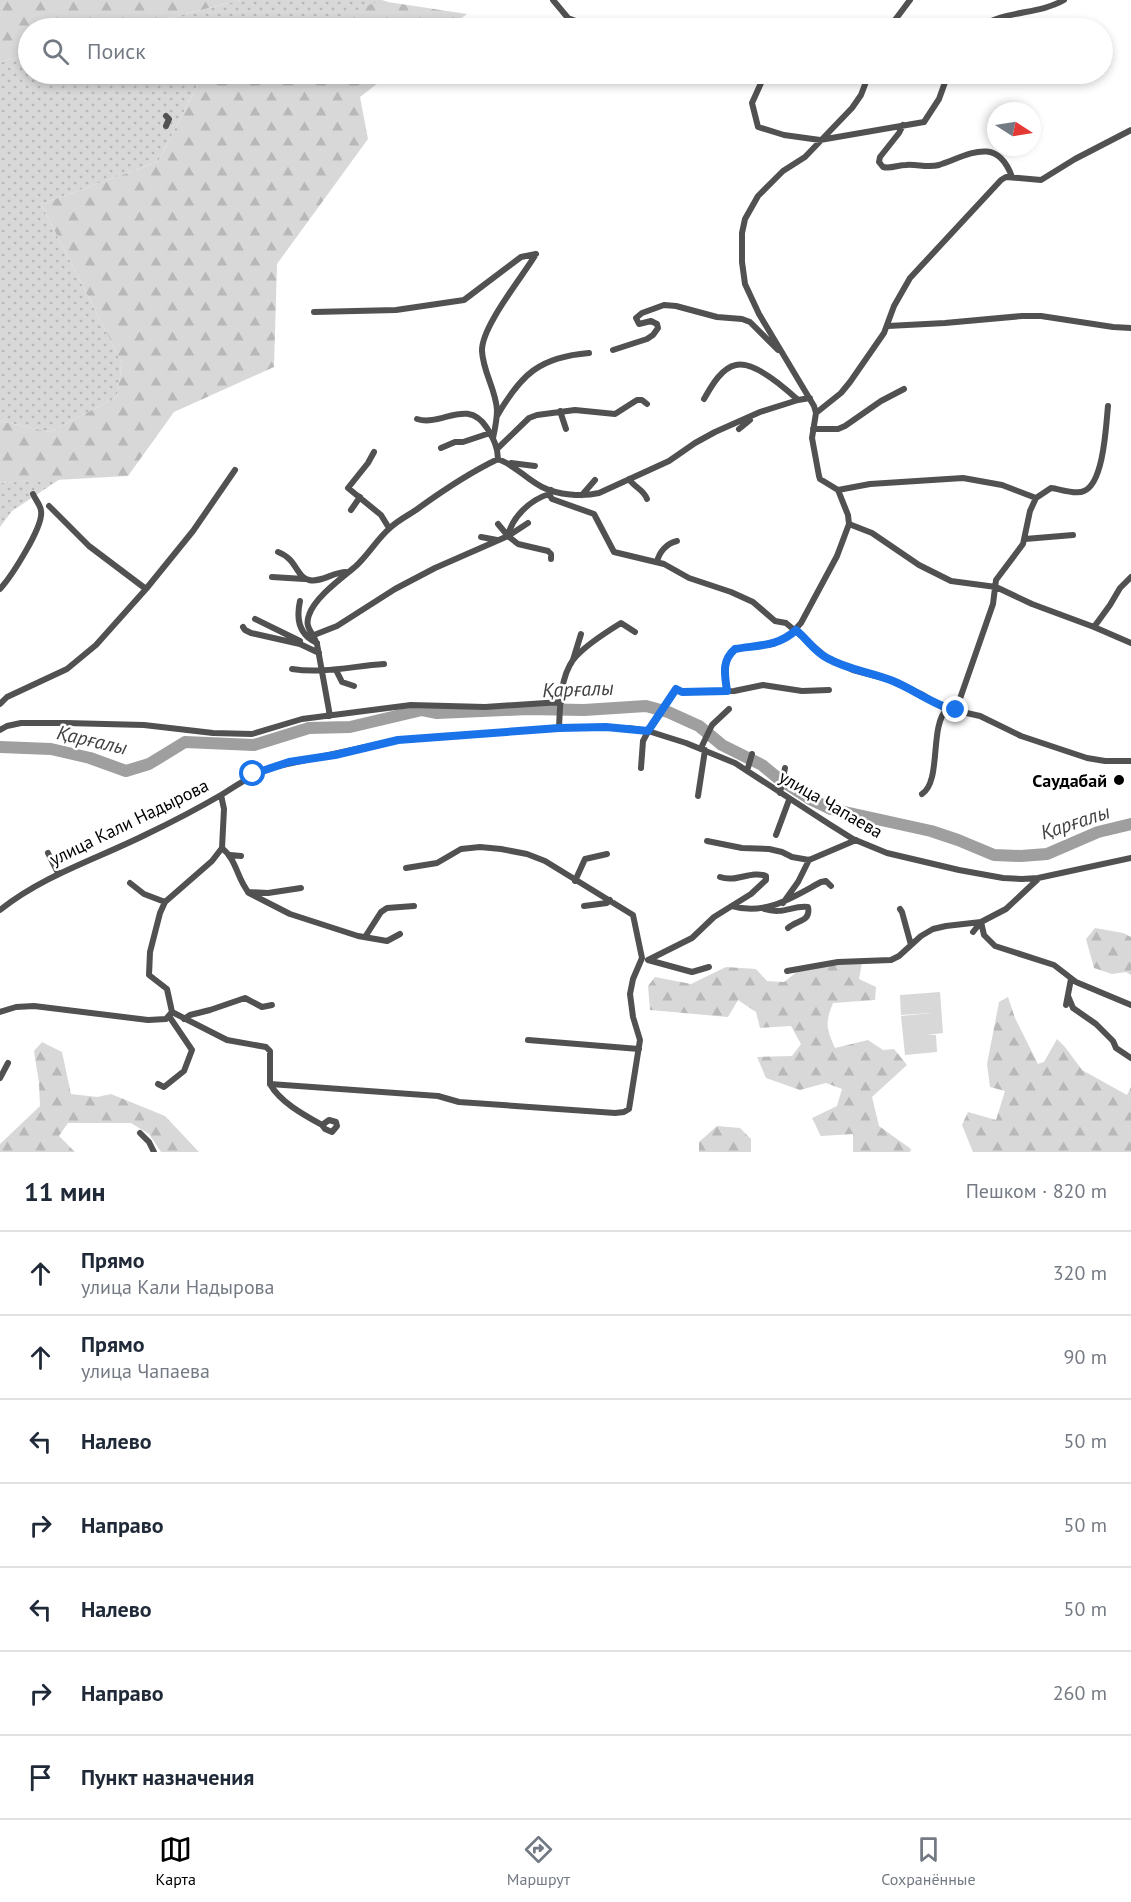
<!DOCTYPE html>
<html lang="ru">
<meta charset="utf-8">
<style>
:root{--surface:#fff;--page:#f2f2f3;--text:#1f2937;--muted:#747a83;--line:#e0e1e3;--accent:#000}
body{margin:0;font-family:"PT Sans",sans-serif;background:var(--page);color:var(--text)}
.compass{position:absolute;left:987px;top:102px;width:54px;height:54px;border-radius:50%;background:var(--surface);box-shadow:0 3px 9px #0003;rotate:102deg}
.stop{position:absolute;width:18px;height:18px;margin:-14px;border:4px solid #1a73e8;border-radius:50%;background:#fff}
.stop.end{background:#1a73e8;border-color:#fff;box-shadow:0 2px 6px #0008}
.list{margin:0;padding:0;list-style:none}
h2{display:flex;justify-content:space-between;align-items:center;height:78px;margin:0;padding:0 24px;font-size:26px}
h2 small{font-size:20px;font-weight:400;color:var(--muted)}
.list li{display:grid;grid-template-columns:39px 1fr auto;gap:18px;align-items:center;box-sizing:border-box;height:84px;padding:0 24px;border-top:2px solid var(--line)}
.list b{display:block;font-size:22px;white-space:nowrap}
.list p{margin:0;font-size:20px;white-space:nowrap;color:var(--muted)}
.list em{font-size:20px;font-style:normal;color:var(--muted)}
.icon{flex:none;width:33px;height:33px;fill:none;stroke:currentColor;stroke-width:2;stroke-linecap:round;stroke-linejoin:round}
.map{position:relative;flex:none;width:1131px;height:1152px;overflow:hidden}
.search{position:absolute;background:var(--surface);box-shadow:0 3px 9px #0003;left:18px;right:18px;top:18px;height:66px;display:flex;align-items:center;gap:15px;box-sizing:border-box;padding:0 21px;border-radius:33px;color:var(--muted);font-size:22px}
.sheet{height:666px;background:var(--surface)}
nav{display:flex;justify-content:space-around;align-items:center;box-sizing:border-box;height:84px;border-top:2px solid var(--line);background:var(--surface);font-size:16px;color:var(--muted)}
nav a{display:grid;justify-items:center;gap:3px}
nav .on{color:var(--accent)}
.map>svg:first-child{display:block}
</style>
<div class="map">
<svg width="1131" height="1152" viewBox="0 0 1131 1152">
<defs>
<pattern id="grass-dots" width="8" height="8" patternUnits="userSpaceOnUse" patternTransform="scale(1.5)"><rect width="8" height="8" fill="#d8d8d8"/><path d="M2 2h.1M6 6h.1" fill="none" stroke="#b8b8b8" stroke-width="1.8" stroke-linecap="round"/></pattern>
<pattern id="forest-firs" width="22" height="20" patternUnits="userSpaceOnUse" patternTransform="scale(1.5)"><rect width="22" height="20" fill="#d8d8d8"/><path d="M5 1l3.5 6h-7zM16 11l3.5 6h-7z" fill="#b8b8b8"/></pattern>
</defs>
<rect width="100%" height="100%" fill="#fff"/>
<!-- grass -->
<path fill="url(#grass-dots)" d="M 241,0 L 382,0 L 388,2 L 327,28 L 129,28 Z
M 28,55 L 28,74 L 222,74 L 198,84 L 158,162 L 41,204 L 122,363 L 117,397 L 50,432 L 0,421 L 0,62 Z
M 60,479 L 12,511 L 0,527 L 0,483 Z"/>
<!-- forest -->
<path fill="url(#forest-firs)" d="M 0,0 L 241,0 L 129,28 L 28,28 L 28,55 L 0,62 Z
M 378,1 L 388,2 L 467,14 L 448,28 L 318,28 Z
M 220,74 L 390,74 L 360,97 L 368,139 L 277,264 L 274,367 L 174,412 L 128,476 L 0,483 L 0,421 L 50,432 L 117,397 L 122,363 L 41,204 L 158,162 L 198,84 Z
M 1095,928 L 1123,933 L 1131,937 L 1131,975 L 1126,972 L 1112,974 L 1094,968 L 1086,939 Z
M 862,962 L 859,979 L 876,987 L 875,1000 L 833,1003 C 825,1023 826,1028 835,1048 L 868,1040 L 883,1050 L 894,1049 L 907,1065 L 872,1097 L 879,1126 L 911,1149 L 910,1152 L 853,1152 L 853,1134 L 821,1136 L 812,1118 L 837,1106 L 842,1089 L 826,1083 L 800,1090 L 766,1078 L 757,1057 L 792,1056 L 801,1044 L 791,1026 L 760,1028 L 756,1012 L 738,1000 L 728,1017 L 650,1010 L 648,986 L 655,977 L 691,984 L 726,967 L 756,969 L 767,981 L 784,982 L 802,968 Z
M 1008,997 L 1015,1018 L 1038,1064 L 1044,1062 L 1057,1039 L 1065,1047 L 1082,1070 L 1127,1095 L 1131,1087 L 1131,1152 L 973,1152 L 962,1125 L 968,1112 L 996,1120 L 1005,1091 L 990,1087 L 987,1064 L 999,1002 Z
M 42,1042 L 62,1052 L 71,1094 L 97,1097 L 111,1094 L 165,1116 L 199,1152 L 161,1152 L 149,1134 L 131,1123 L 68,1123 L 59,1136 L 75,1152 L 0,1152 L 0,1144 L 40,1106 L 39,1083 L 34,1051 Z
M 717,1126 L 740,1128 L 751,1139 L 751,1152 L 699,1152 L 699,1142 Z"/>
<!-- pitch -->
<path fill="#d8d8d8" d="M 940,992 L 943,1033 L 927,1035 L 936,1035 L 937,1052 L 905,1055 L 901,1016 L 932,1013 L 901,1015 L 900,995 Z"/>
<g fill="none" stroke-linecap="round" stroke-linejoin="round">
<!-- river -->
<path stroke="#9f9f9f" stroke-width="12" d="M 0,747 L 51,749 L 90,758 L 126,771 L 149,764 L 185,742 L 254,745 L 309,728 L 350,727 L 422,710 L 437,713 L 528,709 L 584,710 L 646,706 L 668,712 L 699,726 L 722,745 L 762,765 L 779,779 L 810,799 L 831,809 L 931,831 L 958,840 L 994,855 L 1021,856 L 1047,854 L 1098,832 L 1131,824"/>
<!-- minor -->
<path stroke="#515151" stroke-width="6" d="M 553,0 L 568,18 L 594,28
M 889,28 L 910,0
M 979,28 C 1004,10 1038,15 1064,0
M 759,74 L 761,83 L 752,103 L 758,127 L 784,135 L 820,140 L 924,122 L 939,99 L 948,74
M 166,116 L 169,119 L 166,126
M 903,125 L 899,133 L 880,157 L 879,162 L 883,167 C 891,169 898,165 906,165 C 917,164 928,168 939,165 C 969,155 997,135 1012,177
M 314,312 L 396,310 L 464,300 L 521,257 L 536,254
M 888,326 L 945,323 L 1022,316 L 1041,316 L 1113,327 L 1131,328
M 613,350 L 647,339 L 653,335 L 658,328 L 657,324 L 651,321 L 639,324 L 636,318 L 642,313 L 664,305 L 676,306 L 717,317 L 742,319 L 750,322 L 778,350
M 704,399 C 711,387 721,368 736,365 C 755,361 785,388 798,400
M 560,411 L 566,429
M 816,413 L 841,393 L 850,382 L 884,333 L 894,306 L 910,278 L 1001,180 L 1006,177 L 1041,180 L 1075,159 L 1131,130
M 497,416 C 521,374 540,357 589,353
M 417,419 C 442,427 467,397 487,428 C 493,438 498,447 498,459
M 739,429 L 750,420
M 813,429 L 838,429 L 845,426 L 881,401 L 904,389
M 493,438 C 495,429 497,419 497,410 C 496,390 483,372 482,351 C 481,327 523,276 536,254
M 441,448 L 455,442 L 463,442 L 490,433
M 498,448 L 529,418 L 537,415 L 575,410 L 615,414 L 637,400 L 642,400 L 647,404
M 374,452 L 368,463 L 348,488 L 381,515 L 389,528
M 511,463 L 535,466
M 629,479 C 634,487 644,490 647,499
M 551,490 L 549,494 L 552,499 L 594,514 L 614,552 L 664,564 L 689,578 L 731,592 L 753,602 L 775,621 L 786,623 L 826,657 L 853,670 L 891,680 L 923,695 L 944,708 L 980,716 L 1021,736 L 1087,758 L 1105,761 L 1131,761
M 838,490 L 870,484 L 963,478 L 1002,485 L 1036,498
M 549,494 C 530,500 512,517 508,536 L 518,544 L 548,551 L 551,554 L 551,559
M 582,495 L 595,480
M 49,506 L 89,546 L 146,589
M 351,510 L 360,497
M 498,524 L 508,536
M 849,524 L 872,533 L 919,565 L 951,581 L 996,587 L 1032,604 L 1094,627 L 1131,643
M 481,537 L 497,540
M 1025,539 L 1073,535
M 278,552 C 297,559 296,577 309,580 C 321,583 333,572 346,572
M 657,562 C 659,552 667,543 677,541
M 272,577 L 304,579
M 0,589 C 11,577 44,526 41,511 C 41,506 35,499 33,494
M 300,601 C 296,619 299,635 317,643
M 255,619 L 300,641
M 243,627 L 245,630 L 251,633 L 300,644 L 319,653
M 1094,627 L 1110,605 L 1120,588 L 1131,577
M 314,635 L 337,626 L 395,589 L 435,568 L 508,536 L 528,523
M 573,660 L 581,634
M 292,669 C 323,674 353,666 384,664
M 336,670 L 342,682 L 354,686
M 727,691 C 725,675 721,661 735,649 L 773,644 L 790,635 L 801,623 L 837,556 L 849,524 L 848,515 L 838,490 L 820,479 L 819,476 L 812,438 L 816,413 L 814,406 L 759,314 L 745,284 L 742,262 L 742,233 L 745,219 L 758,196 L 783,171 L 805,157 L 852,108 L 861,95 L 869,74
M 0,704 L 7,697 L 67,669 L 96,645 L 146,589 L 193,531 L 235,470
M 956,710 L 993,604 L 996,580 L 1023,544 L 1030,511 L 1036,498 L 1051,488 C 1060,489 1076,495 1084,491 C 1104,483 1106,425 1108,406
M 330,716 L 317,644 C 313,632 304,628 309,615 C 315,597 342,578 356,566 C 369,554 377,539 390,528 C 397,521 407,516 416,510 C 442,491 469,473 498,459 C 515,465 526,479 542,487 C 558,495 582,497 599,493 L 669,461 L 695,443 L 715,432 L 760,412 L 798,400 L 810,398
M 559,728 C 560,707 560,678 573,660 C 582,648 608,631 621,623 L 635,632
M 0,730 L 7,726 L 21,723 L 66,723 L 144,725 L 213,733 L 252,734 L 302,719 L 411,705 L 485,707 L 561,702
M 701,748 L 712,725 L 729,709
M 641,768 L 643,741 L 652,724 L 676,689 L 682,692 L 734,691 L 763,685 L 802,691 L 829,690
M 747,771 L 752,754
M 780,793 L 785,768
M 922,794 C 942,781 929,726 947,709
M 221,795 L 224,809 L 222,848 C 237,860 237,879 249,893 L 290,914 L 358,936 L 387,941 L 400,934
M 698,796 L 705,750
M 776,835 L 789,800
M 707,841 L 742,848 L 769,849 L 782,852 L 792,857 L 809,860 L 856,840
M 48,853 L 58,873
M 230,855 L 241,856
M 1038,879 L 1006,909 L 981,922 L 984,935 L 995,946 L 1054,965 L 1076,982 L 1131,1005
M 575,881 L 585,859 L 607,854
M 130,883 L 144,894 L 165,902
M 248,892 L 268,893 L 301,888
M 783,903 L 798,882 L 809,860
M 584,906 L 607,903 L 610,900
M 732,906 C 766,916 793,897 821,882 L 826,881 L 831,886
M 764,909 C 784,915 792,905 808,907 C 811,922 797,920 788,928
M 900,909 L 902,912 L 911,945
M 0,910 C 44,875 97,859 147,834 C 172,822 197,809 221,795 C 237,785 251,775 269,768 L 398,740 L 559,728 L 628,728 L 648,731 L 686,743 L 735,763 L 829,824 L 853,839 L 887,853 L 959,870 L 1003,878 L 1022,879 L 1038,878 L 1131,858
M 973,932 L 981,922
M 365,937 L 381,912 L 387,908 L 414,906
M 648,960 L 692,938 L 714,917 L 751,894 L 766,880 L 766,876 C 751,870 736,883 720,877
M 648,960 L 692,972 L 709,967
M 787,971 L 838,962 L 891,960 L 899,956 L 921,936 L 933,929 L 946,926 L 981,922
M 1068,996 L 1073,1008 L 1096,1024 L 1113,1041 L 1116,1048 L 1131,1058
M 1066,1005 L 1071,979
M 0,1012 L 16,1007 L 34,1006 L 148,1020 L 166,1019 L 172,1012 L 167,989 L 149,975 L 150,952 L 160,913 L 165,902 L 212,861 L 222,848
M 172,1012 L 227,1040 L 266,1047 L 270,1051 L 270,1084
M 184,1019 L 190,1015 L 210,1010 L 245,998 L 262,1007 L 272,1005
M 528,1040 L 639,1049
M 0,1078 L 8,1063
M 158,1084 L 164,1087 L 184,1071 L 192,1050 L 169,1016
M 270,1084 L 438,1096 L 459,1102 L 615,1113 L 624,1112 L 629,1109 L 640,1040 L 633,1017 L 630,994 L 633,979 L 642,958 L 633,915 L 545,861 L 527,854 L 501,849 L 480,847 L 461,849 L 437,863 L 406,868
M 270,1084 C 280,1102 304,1115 322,1125 L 325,1129 L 332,1132 L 337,1126 L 336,1122 L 329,1120 L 322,1125
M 140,1133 L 149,1142 L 154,1152"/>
</g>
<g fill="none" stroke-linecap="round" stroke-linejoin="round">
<!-- route -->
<path stroke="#1a73e8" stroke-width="8" d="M 253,774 L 289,762 L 335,755 L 398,740 L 559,728 L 606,727 L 648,731 L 676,689 L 682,692 L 727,691 C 725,675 721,661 735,649 C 757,645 778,647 796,630 C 807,639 814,651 827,658 C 848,670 871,672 893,681 C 913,689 937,707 956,710"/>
</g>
<!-- markers -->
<circle fill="#000" stroke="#fff" stroke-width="2" cx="1119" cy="780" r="6"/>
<g text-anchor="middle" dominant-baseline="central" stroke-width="5" stroke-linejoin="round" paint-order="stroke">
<!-- poi labels -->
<g font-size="18" font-weight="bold" fill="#000" stroke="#fff" text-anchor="end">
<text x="1107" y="780">Саудабай</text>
</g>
<!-- street labels -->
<g font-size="18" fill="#000" stroke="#fff">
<text transform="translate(831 804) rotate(30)">улица Чапаева</text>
<text transform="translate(129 822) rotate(-26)">улица Кали Надырова</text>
</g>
<!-- water labels -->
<g font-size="20" font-style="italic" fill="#404040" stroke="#fff">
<text transform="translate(578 689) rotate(-2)">Қарғалы</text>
<text transform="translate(92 740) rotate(13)">Қарғалы</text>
<text transform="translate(1075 822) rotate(-18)">Қарғалы</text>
</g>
</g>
</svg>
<svg class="compass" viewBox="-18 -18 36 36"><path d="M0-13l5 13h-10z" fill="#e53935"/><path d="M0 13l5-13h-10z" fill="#747a83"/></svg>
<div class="stop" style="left:253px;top:774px"></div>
<div class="stop end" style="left:956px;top:710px"></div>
<div class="search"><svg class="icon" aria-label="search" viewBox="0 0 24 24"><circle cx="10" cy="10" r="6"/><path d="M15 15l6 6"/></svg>Поиск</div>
</div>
<section class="sheet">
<h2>11 мин<small>Пешком · 820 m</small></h2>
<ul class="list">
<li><svg class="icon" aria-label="ahead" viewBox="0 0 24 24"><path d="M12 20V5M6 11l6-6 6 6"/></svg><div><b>Прямо</b><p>улица Кали Надырова</p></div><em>320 m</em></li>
<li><svg class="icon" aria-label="ahead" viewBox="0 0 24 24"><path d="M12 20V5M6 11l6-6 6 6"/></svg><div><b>Прямо</b><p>улица Чапаева</p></div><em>90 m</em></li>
<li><svg class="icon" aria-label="left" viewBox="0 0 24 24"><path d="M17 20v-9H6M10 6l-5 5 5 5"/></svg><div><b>Налево</b></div><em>50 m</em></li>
<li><svg class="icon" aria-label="right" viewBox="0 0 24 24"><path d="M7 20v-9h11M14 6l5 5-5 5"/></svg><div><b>Направо</b></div><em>50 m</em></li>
<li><svg class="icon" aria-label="left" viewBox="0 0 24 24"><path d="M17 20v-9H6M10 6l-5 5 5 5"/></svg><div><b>Налево</b></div><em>50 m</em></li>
<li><svg class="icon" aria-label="right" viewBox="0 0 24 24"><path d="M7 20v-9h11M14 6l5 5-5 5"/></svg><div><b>Направо</b></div><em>260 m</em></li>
<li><svg class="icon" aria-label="arrive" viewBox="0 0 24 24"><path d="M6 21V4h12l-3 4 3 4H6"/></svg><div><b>Пункт назначения</b></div></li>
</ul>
</section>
<nav>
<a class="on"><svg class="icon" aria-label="map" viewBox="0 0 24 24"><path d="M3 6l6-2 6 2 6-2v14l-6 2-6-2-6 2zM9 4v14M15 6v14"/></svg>Карта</a>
<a><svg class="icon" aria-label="directions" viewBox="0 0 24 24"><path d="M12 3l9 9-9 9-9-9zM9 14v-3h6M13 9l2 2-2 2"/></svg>Маршрут</a>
<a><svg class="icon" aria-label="saved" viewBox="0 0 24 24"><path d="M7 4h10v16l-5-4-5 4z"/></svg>Сохранённые</a>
</nav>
